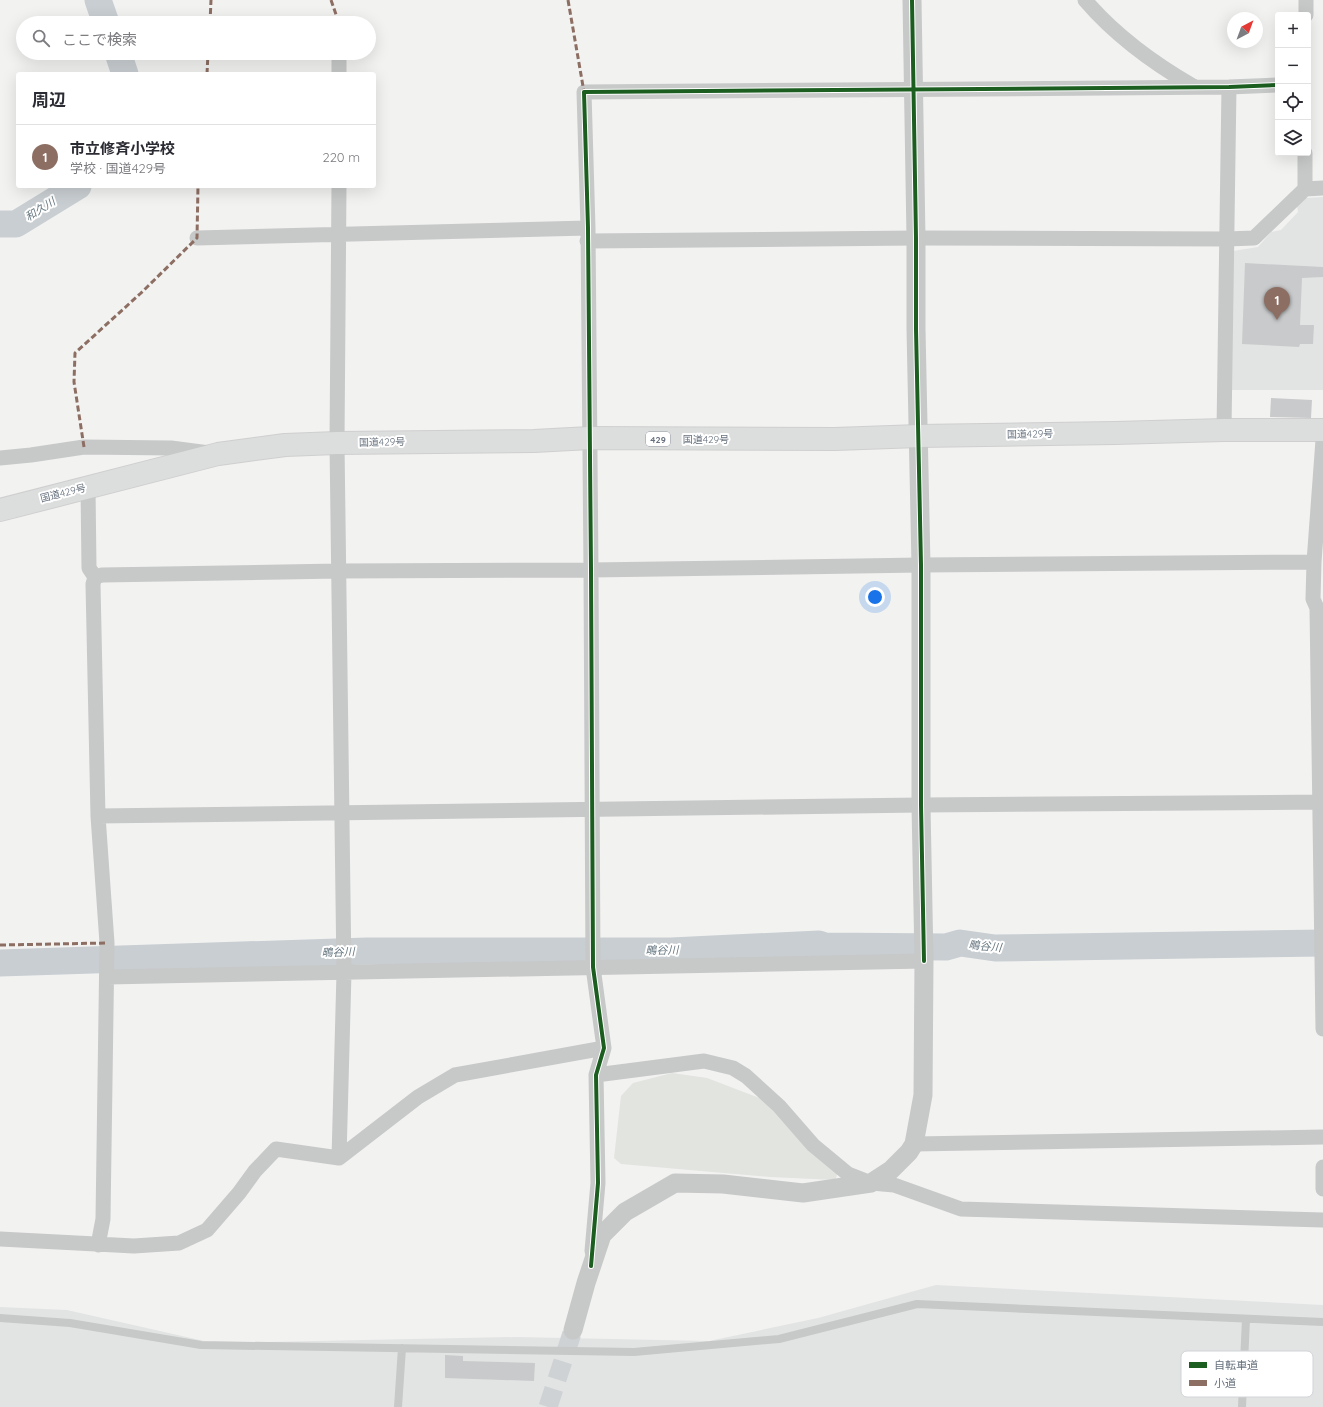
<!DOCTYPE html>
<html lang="ja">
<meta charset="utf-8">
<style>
:root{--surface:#fff;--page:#f2f2f3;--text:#2b2b33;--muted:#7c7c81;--line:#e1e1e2;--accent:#5c5f67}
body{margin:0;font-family:Quicksand,"Noto Sans JP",sans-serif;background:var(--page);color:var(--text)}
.controls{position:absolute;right:12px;top:12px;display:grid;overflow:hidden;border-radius:4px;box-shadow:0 4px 16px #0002}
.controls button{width:36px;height:36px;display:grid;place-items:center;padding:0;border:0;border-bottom:1px solid var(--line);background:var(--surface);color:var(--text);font:20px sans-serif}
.compass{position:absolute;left:1227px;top:12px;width:36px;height:36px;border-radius:50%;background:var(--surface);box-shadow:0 4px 16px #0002;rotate:41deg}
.you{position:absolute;left:875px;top:597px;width:14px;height:14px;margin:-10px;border:3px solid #fff;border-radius:50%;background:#1a73e8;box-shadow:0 0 0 6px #1a73e833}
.badge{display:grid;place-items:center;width:26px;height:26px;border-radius:50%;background:var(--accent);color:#fff;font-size:13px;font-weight:700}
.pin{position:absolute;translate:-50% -33px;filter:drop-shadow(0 1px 2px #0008)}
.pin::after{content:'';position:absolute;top:21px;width:14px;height:12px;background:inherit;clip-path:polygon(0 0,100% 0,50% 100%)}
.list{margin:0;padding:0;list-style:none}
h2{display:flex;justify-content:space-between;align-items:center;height:52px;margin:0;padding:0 16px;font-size:17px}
h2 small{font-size:13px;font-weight:400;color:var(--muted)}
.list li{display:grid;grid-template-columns:26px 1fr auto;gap:12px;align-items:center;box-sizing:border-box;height:64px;padding:0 16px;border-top:1px solid var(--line)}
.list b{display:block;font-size:15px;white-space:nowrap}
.list p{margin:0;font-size:13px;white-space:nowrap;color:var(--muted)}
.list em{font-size:13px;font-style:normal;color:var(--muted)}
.icon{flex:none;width:22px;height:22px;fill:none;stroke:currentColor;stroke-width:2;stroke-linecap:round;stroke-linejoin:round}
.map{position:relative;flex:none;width:1323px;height:1407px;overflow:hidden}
.search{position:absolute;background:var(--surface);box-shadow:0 4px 16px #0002;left:16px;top:16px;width:360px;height:44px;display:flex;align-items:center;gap:10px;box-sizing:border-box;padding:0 14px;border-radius:22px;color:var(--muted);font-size:15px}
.panel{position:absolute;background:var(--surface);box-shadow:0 4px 16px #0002;left:16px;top:72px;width:360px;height:116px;border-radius:4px}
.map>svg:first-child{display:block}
</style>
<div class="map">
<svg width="1323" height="1407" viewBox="0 0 1323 1407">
<rect width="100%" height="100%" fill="#f2f2f1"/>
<!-- built -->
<path fill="#e2e4e3" d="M 1323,197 L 1323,390 L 1228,390 L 1233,251 L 1258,247 L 1271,232 L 1281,230 L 1298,212 L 1297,206 L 1305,198 Z
M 936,1285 L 1323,1305 L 1323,1407 L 0,1407 L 0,1307 L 67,1310 L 213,1343 L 516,1337 L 709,1341 L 818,1318 Z"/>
<!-- green -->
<path fill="#e2e4e0" d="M 672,1073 L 707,1078 L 767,1101 L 838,1173 L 835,1180 L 770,1177 L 621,1164 L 614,1158 L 621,1096 L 633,1083 Z"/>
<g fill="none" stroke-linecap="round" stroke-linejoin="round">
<!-- river -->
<path stroke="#c9ced2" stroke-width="27" d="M 98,0 L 106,23
M 118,53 L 125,74
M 0,224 L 16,224 L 78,186
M 0,963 L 367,951 L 671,951 L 819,944 L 825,946 L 946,947 L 960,943 L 995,948 L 1323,943"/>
</g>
<!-- building -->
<path fill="#c9cacb" d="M 1245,263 L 1323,267 L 1323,277 L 1302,278 L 1300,325 L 1314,325 L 1313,344 L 1300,344 L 1299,347 L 1242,344 Z
M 1271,398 L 1312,400 L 1311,418 L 1270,417 Z
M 445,1355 L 463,1356 L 463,1361 L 535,1363 L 534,1381 L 445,1378 Z"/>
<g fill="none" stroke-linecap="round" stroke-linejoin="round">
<!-- tertiary-tunnel -->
<path stroke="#cfd2d4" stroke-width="19" stroke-dasharray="19 10" stroke-linecap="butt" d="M 548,1407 L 573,1330"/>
<!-- trunk casing -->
<g stroke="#cfcfcf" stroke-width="24">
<path id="trunk" d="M 0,510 L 218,454 L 285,445 L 337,443 L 534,441 L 590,438 L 835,439 L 919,436 L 1115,433 L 1224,430 L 1323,430"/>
</g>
<!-- service -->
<path stroke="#c7c8c8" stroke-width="8" d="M 0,1318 L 70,1323 L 201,1345 L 634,1352 L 779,1339 L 917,1304 L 1323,1322
M 398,1407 L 402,1348
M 1242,1407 L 1246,1319"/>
<!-- minor -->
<path stroke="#c7c8c8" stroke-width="15" d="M 1085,0 C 1115,35 1153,63 1193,86
M 1306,0 L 1306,15
M 339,53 L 339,74
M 339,186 L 337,443 L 344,973 L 339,1158
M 1305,189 L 1305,153
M 197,238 L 588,228
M 587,241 L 916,238 L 1227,239 L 1254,238 L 1305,189 L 1323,188
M 1224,430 L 1229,87
M 1323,440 L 1314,562 L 1313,599 L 1317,608 L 1323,1029
M 0,458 L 31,455 L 84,447 L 171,448 L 209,453
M 88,487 L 89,568 L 95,577 L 93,584 L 98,816 L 107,943 L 103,1219 L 98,1245
M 95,577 L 102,575 L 339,571 L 591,570 L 921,565 L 1314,562
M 98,816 L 921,805 L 1323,802
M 107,977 L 924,961
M 596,1075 L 704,1061 L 733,1068 L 746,1076 L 779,1106 L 813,1145 L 848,1174 L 871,1183 L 894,1185 L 961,1209 L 1323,1220
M 914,1144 L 1323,1137
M 1323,1167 L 1323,1189
M 0,1239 L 134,1246 L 179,1243 L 207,1230 L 239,1193 L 255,1171 L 276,1149 L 339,1158 L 418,1097 L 455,1075 L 604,1048
M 592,1251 L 598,1183 L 596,1075 L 604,1048 L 593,967 L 591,570 L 588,228 L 584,92 L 1229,87 L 1278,85"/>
<!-- tertiary -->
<path stroke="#c7c8c8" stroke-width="19" d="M 573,1330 L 586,1283 L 602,1235 L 625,1212 L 675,1183 L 723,1184 L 803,1193 L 871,1183 L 891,1170 L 909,1152 L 914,1144 L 923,1095 L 924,961 L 921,805 L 921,565 L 916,329 L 916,238 L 912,0"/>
<!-- trunk -->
<use href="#trunk" stroke="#dcdddd" stroke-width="22"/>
<!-- quiet -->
<path stroke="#8d6e63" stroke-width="3" stroke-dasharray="6 3" stroke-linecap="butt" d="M 331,0 L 339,23
M 568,0 L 584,92
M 210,23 L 211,0
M 207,74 L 208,53
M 84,447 L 74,382 L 75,353 L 141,293 L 197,238 L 198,186
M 0,945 L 107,943"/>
<!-- cycleway casing -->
<g stroke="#fff" stroke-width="6">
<path id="cycleway" d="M 912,0 L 916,238 L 916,329 L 921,565 L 921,805 L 924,961
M 591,1266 L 598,1183 L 596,1075 L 604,1048 L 593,967 L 591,570 L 588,228 L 584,92 L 1229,87 L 1278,85"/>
</g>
<!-- cycleway -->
<use href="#cycleway" stroke="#1b5e20" stroke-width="4"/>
</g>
<g text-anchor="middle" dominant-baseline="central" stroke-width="4" stroke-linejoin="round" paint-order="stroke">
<!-- shield labels -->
<rect fill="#fff" stroke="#949ba4" stroke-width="1" x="646" y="432" width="24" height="14" rx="3"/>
<g font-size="9" font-weight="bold" fill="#66707d">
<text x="658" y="439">429</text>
</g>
<!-- street labels -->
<g font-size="10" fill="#66707d" stroke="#fff">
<text transform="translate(1030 434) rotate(-1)">国道429号</text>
<text x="706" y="439">国道429号</text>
<text transform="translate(382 442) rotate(-1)">国道429号</text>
<text transform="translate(63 493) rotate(-14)">国道429号</text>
</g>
<!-- water labels -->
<g font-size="11" font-style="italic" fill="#677781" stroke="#fff">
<text transform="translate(40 209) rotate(-32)">和久川</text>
<text transform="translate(985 946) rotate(5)">鴫谷川</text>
<text transform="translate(662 950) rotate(-1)">鴫谷川</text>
<text transform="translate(338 952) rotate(-2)">鴫谷川</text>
</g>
</g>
<!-- legend -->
<rect x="1181" y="1351" width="132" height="46" rx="6" fill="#fff" stroke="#d1d4d8" stroke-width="1"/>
<rect x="1189" y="1362" width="18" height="6" fill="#1b5e20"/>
<rect x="1189" y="1380" width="18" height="6" fill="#8d6e63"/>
<g font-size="11" fill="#66707d">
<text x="1214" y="1369">自転車道</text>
<text x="1214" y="1387">小道</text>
</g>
</svg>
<div class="controls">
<button>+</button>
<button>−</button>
<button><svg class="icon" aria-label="locate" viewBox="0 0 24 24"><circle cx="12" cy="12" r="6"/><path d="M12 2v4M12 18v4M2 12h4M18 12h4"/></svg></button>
<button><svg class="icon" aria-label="layers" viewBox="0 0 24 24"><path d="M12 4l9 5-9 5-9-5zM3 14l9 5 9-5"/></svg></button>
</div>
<svg class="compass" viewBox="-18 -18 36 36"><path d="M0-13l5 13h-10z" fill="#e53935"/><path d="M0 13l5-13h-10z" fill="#7c7c81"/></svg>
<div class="you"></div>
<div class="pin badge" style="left:1277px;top:320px;background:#8d6e63">1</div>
<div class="search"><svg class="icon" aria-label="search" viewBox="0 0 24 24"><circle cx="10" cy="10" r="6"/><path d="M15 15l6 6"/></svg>ここで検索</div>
<section class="panel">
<h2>周辺<small></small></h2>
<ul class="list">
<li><span class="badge" style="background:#8d6e63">1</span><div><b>市立修斉小学校</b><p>学校 · 国道429号</p></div><em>220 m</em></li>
</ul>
</section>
</div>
